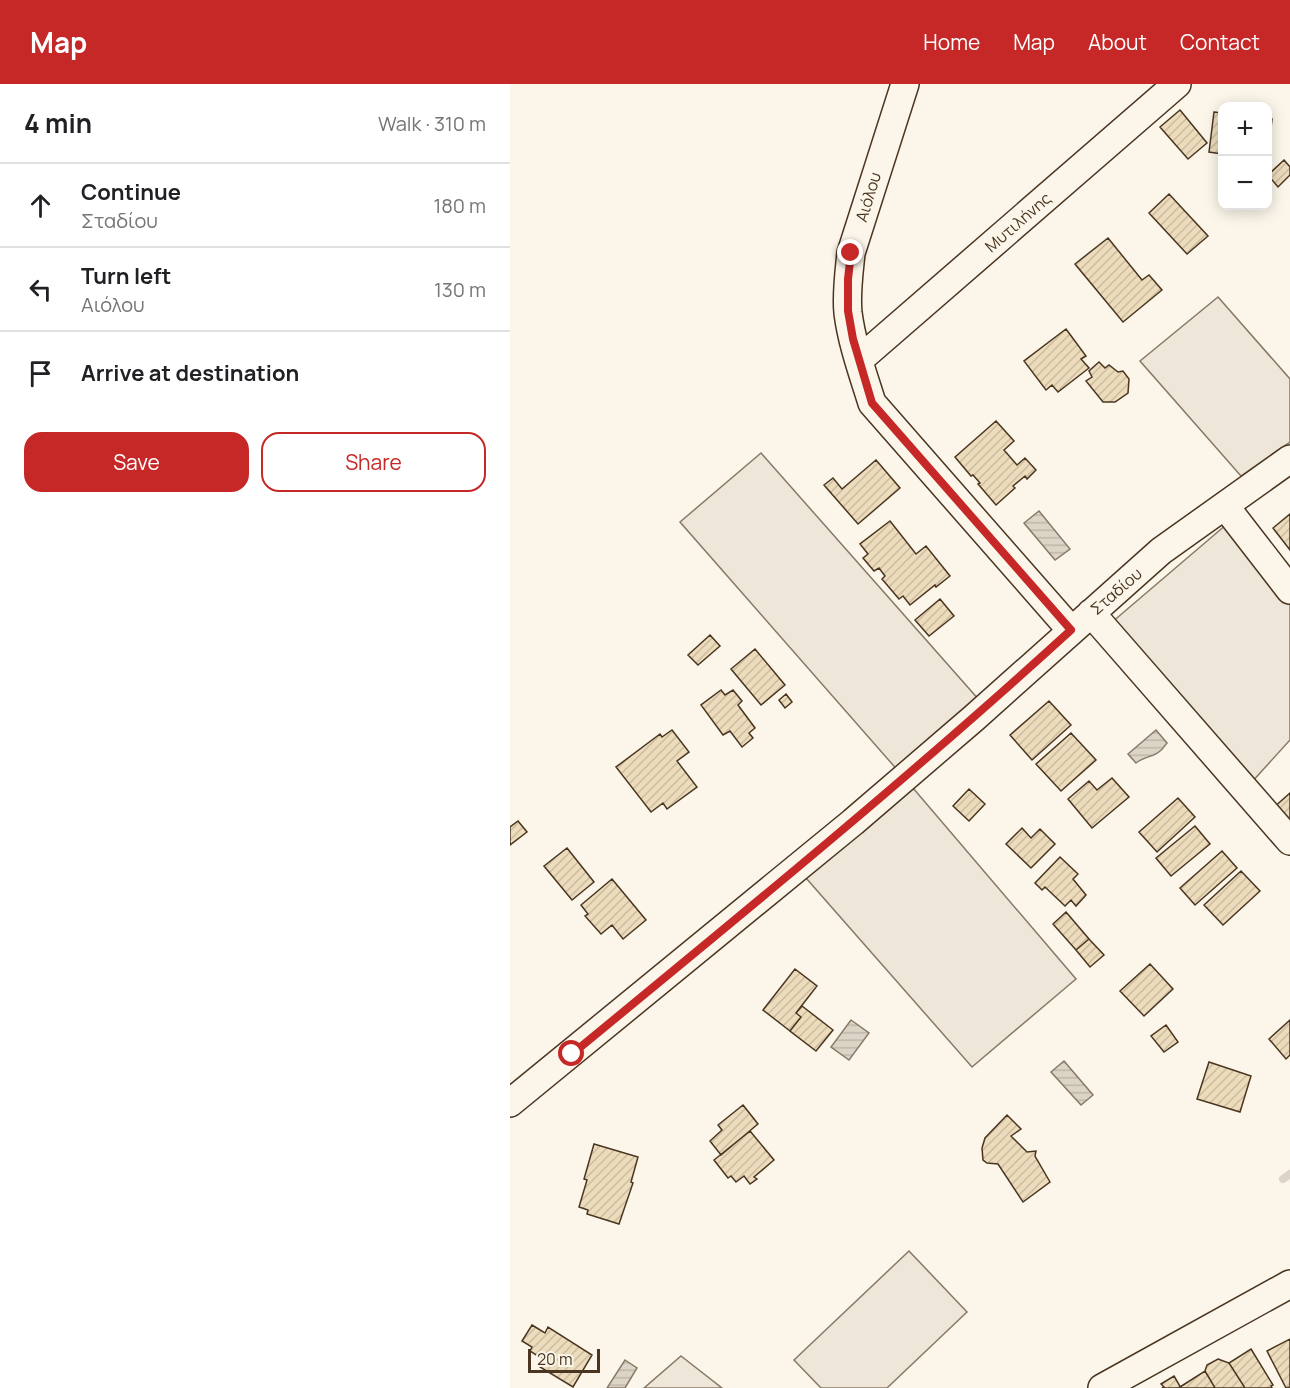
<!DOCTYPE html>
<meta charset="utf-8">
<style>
:root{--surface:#fff;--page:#f2f2f2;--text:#202124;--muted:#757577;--line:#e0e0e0;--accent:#c62828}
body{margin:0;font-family:Manrope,sans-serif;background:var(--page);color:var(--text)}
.controls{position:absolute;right:18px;top:18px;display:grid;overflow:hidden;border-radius:12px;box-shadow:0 3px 15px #0003}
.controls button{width:54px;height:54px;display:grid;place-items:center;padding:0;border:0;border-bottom:2px solid var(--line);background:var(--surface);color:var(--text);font:30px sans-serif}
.scale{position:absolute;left:18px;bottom:15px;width:72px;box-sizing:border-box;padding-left:6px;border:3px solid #4a3520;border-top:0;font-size:16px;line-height:21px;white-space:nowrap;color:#4a3520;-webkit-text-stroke:4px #fbf6e9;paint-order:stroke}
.stop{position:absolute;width:18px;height:18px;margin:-14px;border:4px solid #c62828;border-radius:50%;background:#fff}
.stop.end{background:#c62828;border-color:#fff;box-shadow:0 2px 6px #0008}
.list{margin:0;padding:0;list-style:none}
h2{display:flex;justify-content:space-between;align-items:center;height:78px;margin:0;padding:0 24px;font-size:26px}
h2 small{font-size:20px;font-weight:400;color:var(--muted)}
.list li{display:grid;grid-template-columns:39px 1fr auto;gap:18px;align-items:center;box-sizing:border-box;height:84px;padding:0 24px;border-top:2px solid var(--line)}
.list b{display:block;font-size:22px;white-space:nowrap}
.list p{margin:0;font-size:20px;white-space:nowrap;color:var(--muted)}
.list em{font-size:20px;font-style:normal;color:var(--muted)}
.actions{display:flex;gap:12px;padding:18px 24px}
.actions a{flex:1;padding:14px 0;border:2px solid var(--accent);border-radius:18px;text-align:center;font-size:21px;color:var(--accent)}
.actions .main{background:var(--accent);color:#fff}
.icon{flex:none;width:33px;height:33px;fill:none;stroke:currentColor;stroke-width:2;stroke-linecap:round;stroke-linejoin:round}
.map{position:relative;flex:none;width:780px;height:1304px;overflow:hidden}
header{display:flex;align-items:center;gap:36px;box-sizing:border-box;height:84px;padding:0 30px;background:var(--accent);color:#fff}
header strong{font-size:28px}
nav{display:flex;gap:33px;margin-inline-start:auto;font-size:21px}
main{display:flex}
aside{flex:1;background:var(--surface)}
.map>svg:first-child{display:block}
</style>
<header>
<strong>Map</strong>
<nav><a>Home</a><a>Map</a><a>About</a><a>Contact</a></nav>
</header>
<main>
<aside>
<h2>4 min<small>Walk · 310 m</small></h2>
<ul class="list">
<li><svg class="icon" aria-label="ahead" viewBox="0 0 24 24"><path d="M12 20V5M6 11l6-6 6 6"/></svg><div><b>Continue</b><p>Σταδίου</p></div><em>180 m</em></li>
<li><svg class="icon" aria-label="left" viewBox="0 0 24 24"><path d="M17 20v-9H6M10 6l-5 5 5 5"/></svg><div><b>Turn left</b><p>Αιόλου</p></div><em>130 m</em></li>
<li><svg class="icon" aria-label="arrive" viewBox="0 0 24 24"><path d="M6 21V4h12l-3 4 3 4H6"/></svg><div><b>Arrive at destination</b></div></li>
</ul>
<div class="actions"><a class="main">Save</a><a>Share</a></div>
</aside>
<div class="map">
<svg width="780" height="1304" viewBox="0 0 780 1304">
<defs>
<pattern id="water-rules" width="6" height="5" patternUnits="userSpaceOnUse" patternTransform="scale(1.5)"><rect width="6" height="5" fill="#dcd4c6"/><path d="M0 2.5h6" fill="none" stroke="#beb7aa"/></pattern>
<pattern id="building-hatch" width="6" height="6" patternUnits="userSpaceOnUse" patternTransform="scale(1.5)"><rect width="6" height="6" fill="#ecdcbc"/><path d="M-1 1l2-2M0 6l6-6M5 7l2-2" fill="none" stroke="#ccbda1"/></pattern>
</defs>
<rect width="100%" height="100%" fill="#fbf6e9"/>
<!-- green -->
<path fill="#ede6d9" stroke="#887966" stroke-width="1.5" d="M 708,213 L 780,295 L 780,358 L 731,392 L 630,277 Z
M 251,369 L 470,617 L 390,689 L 170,438 Z
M 717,440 L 780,519 L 780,656 L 740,700 L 601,539 Z
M 403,704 L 566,895 L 462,983 L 296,794 Z
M 399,1167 L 457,1228 L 377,1304 L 311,1304 L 284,1276 Z
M 171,1272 L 212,1304 L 134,1304 Z"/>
<!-- water -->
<path fill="url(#water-rules)" stroke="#887966" stroke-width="1.5" d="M 529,427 L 560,465 L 545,476 L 514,439 Z
M 646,646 L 657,659 C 655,661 653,665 650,667 C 644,673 635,672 626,679 L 618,670 Z
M 341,936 L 359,949 L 339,976 L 321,963 Z
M 554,977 L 583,1011 L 571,1021 L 541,988 Z
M 115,1276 L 127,1284 L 115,1304 L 97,1304 Z"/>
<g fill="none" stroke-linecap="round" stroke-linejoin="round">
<!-- stream -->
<path stroke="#dcd4c6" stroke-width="8" d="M 773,1095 L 780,1090"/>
</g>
<!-- building -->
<path fill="url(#building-hatch)" stroke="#4a3520" stroke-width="1.5" d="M 670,26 L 697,59 L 678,75 L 650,43 Z
M 704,28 L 712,29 L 712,70 L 699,68 Z
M 758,35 L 762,35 L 758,72 Z
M 774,76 L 780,83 L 780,91 L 768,103 L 758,91 Z
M 659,110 L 698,152 L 677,170 L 639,129 Z
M 598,154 L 632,196 L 639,191 L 652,206 L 613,238 L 565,180 Z
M 556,245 L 576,272 L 571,275 L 579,284 L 548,308 L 542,301 L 536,306 L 514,277 Z
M 589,278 L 595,284 L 599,281 L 608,288 L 613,287 L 619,295 L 618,309 L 605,318 L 593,318 L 576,297 L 582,293 L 579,287 Z
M 486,337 L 504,357 L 494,366 L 507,381 L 515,374 L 526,386 L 517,395 L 515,392 L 503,402 L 505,404 L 486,421 L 468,400 L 470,399 L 463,391 L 461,392 L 445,373 Z
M 366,376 L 390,404 L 348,440 L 314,401 L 323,394 L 332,405 Z
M 780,430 L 780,466 L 763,444 Z
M 380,437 L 406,470 L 416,462 L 440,492 L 426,503 L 425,501 L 400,521 L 393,512 L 389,515 L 372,495 L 375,492 L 369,484 L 364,487 L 353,474 L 358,470 L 350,460 Z
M 430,515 L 444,532 L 419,552 L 405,536 Z
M 200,551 L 210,562 L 188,581 L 178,571 Z
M 245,565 L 275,601 L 251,621 L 221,585 Z
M 211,606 L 215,611 L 223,606 L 232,617 L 228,621 L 245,644 L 239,649 L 243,654 L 232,663 L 220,647 L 213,651 L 191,621 Z
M 276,610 L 282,618 L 275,624 L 269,616 Z
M 539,617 L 561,641 L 522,676 L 500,651 Z
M 162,646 L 179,668 L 167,677 L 187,703 L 157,725 L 153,719 L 141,728 L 106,683 L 150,650 L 152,653 Z
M 561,649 L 586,676 L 551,707 L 526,680 Z
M 602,694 L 619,713 L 582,744 L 558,715 L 579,697 L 587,706 Z
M 459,705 L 475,720 L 459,737 L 443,722 Z
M 780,709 L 780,746 L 762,725 Z
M 668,714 L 685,733 L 647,768 L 629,748 Z
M 8,737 L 17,748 L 0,761 L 0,743 Z
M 685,742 L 700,760 L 661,792 L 646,774 Z
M 512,744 L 521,754 L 530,745 L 545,760 L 521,784 L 496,760 Z
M 57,764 L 84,798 L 62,816 L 34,782 Z
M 712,767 L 727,784 L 685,821 L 670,804 Z
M 550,773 L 568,790 L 563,795 L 576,811 L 566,822 L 561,816 L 555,822 L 535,803 L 532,806 L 525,799 Z
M 731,787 L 750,807 L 713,841 L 694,821 Z
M 102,795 L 136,836 L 113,855 L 102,841 L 91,850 L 75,832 L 78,830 L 71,821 Z
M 556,828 L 579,855 L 566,866 L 543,840 Z
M 579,855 L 594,871 L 580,883 L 566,866 Z
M 640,880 L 663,905 L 634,932 L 610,907 Z
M 285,885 L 307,902 L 286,929 L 291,933 L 280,947 L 253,926 Z
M 292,922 L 323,946 L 306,967 L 280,947 L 291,933 L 286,929 Z
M 780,936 L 780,971 L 776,975 L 759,955 Z
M 656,941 L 668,958 L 654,968 L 641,952 Z
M 699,978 L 741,992 L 730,1028 L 687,1015 Z
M 233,1021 L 248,1040 L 211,1071 L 200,1057 L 212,1046 L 208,1041 Z
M 497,1031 L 511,1045 L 501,1052 L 517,1068 L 526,1067 L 525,1072 L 540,1098 L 513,1118 L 488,1080 L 477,1079 L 473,1076 L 472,1064 L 475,1054 Z
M 240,1047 L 264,1076 L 244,1093 L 247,1095 L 240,1100 L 234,1092 L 226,1098 L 221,1092 L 218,1094 L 204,1076 Z
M 84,1060 L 128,1073 L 121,1098 L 123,1099 L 109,1140 L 77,1130 L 78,1126 L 69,1123 L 77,1096 L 74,1095 Z
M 22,1241 L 35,1249 L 38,1243 L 82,1271 L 63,1303 L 30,1283 L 34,1276 L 20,1267 L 22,1263 L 12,1257 Z
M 780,1255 L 780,1303 L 776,1304 L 757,1267 Z
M 741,1265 L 763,1301 L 761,1302 L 762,1304 L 735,1304 L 719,1279 Z
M 708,1275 L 719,1279 L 735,1304 L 705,1304 L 695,1287 L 697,1281 Z
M 695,1287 L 705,1304 L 671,1304 L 670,1303 Z
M 664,1292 L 671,1304 L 652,1304 L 654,1303 L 651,1300 Z"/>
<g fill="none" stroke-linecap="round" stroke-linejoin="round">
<!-- minor casing -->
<g stroke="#4a3520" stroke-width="30">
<path id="minor" d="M 395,0 L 341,169 C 339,189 336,210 338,229 C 342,260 353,290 362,319 L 561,546
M 349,276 L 667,0
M 715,422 L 780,506
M 581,529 L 780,757
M 0,1019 L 343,738 L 464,634 L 651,467 L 780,375
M 592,1304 L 780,1200"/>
</g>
<!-- minor -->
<use href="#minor" stroke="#fbf6e9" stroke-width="27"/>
</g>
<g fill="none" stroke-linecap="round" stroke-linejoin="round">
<!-- route -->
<path stroke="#c62828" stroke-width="8" d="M 62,970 C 231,831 400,693 561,546 L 362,319 L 343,255 L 338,227 L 338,195 L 341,169"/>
</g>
<g text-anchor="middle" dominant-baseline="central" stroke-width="4.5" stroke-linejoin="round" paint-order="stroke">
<!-- street labels -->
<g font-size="16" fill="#4a3520" stroke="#fbf6e9">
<text transform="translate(358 113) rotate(-73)">Αιόλου</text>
<text transform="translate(508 138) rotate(-41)">Μυτιλήνης</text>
<text transform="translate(606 507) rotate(-41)">Σταδίου</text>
</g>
</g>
</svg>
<div class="controls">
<button>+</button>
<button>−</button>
</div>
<div class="scale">20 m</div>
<div class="stop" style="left:62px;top:970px"></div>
<div class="stop end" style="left:341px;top:169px"></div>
</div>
</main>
